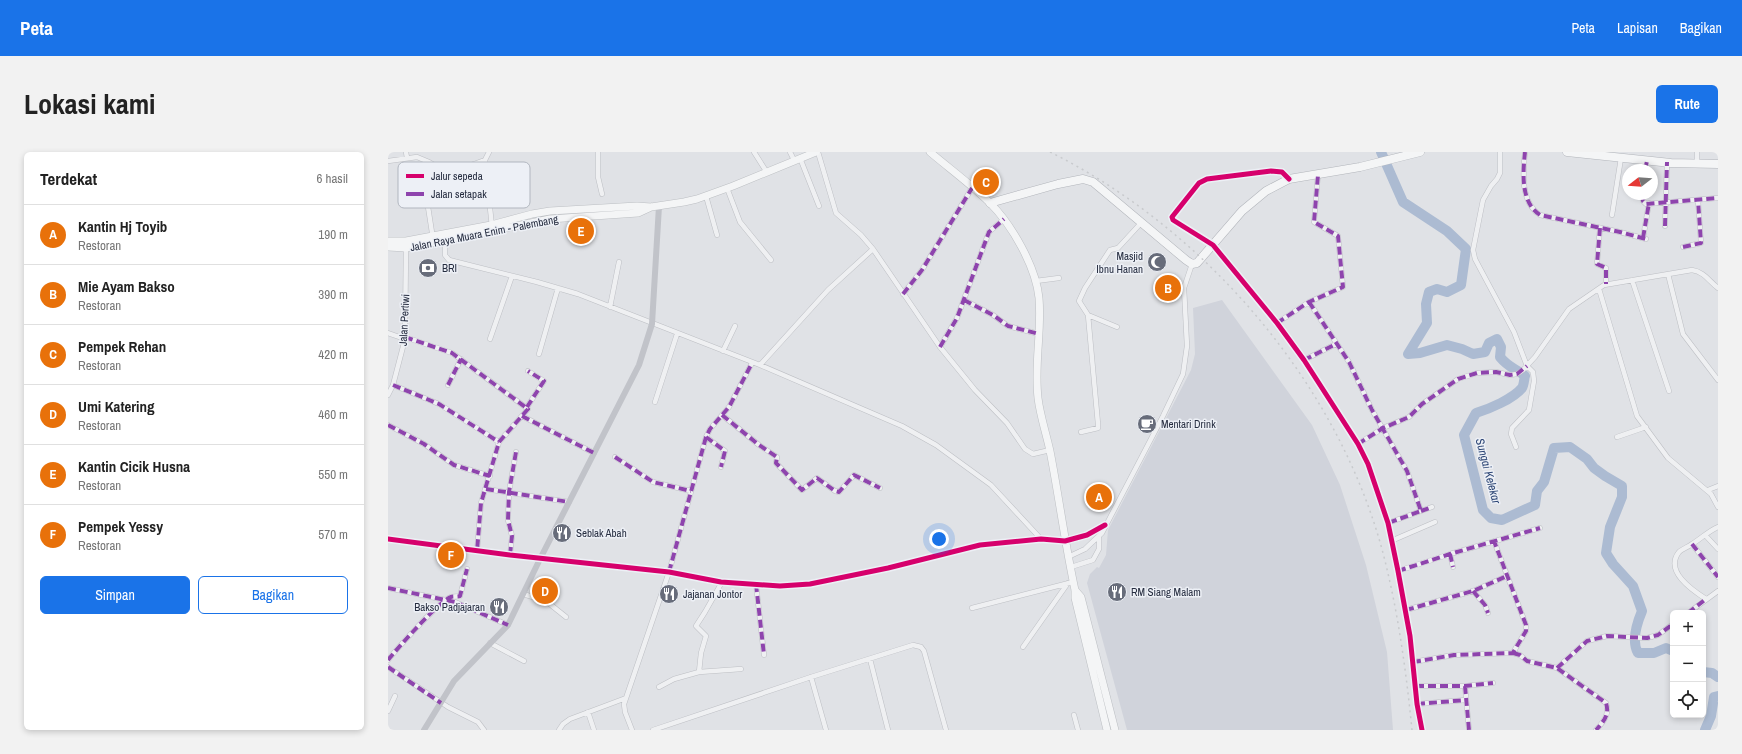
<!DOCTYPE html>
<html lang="id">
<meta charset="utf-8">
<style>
:root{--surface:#fff;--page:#f2f2f2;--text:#222;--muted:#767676;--line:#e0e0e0;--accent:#1a73e8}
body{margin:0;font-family:"Archivo Narrow",sans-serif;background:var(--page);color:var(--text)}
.controls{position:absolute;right:12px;bottom:12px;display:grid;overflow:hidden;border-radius:6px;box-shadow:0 2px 6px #0003}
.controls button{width:36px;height:36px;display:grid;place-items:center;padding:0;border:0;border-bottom:1px solid var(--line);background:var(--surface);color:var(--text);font:20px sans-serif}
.compass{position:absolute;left:1234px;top:12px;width:36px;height:36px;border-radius:50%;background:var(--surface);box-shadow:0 2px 6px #0003;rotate:253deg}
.you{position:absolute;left:551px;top:387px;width:14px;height:14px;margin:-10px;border:3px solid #fff;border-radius:50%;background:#1a73e8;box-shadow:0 0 0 6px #1a73e833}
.badge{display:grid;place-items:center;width:26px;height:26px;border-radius:50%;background:var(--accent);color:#fff;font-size:13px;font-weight:700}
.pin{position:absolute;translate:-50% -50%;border:2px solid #fff;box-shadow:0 1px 4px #0006}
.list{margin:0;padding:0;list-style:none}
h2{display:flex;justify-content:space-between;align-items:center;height:52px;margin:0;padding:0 16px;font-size:17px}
h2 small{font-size:13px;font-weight:400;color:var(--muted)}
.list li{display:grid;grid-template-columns:26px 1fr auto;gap:12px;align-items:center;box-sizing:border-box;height:60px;padding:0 16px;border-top:1px solid var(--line)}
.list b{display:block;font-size:15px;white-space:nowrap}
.list p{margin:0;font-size:13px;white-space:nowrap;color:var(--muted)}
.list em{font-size:13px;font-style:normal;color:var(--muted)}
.actions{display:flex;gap:8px;padding:12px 16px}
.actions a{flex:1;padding:9px 0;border:1px solid var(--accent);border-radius:6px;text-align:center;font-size:14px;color:var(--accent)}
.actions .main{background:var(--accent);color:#fff}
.icon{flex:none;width:22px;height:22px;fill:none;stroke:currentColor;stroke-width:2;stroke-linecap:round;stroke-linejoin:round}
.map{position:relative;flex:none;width:1330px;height:578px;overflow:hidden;border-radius:6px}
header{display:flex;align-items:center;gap:24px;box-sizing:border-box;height:56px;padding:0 20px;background:var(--accent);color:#fff}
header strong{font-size:19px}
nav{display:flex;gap:22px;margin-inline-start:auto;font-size:14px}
.intro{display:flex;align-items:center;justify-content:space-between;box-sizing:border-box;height:96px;padding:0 24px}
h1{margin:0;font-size:28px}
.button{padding:10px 18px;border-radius:6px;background:var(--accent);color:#fff;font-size:14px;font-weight:700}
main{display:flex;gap:24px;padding:0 24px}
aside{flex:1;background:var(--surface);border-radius:6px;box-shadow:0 2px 6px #0003}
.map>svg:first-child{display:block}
</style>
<header>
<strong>Peta</strong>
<nav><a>Peta</a><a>Lapisan</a><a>Bagikan</a></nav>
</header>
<div class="intro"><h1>Lokasi kami</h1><a class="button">Rute</a></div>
<main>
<aside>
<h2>Terdekat<small>6 hasil</small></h2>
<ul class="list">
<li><span class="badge" style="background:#e8710a">A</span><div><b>Kantin Hj Toyib</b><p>Restoran</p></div><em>190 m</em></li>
<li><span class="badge" style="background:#e8710a">B</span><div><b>Mie Ayam Bakso</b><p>Restoran</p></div><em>390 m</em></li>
<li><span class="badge" style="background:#e8710a">C</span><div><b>Pempek Rehan</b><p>Restoran</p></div><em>420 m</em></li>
<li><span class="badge" style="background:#e8710a">D</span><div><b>Umi Katering</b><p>Restoran</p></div><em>460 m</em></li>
<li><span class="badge" style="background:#e8710a">E</span><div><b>Kantin Cicik Husna</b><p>Restoran</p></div><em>550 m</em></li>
<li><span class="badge" style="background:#e8710a">F</span><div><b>Pempek Yessy</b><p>Restoran</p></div><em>570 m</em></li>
</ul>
<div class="actions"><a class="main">Simpan</a><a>Bagikan</a></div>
</aside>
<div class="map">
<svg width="1330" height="578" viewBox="0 0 1330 578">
<rect width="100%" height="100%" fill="#e0e2e6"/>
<!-- built -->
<path fill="#d0d3db" d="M 834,148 L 924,273 L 952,333 L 978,413 L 999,500 L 1005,578 L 739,578 L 699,431 L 702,422 L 709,415 L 711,416 L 718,403 L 720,378 L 803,218 L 807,202 L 805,156 Z"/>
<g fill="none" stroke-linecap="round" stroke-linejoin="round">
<!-- river -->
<path stroke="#acbbd2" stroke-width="10" d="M 993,0 L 1015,50 L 1059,79 L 1078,97 L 1073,133 L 1059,140 L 1049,137 L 1041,140 L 1038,152 L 1039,171 L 1020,202 L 1032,201 L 1059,193 L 1074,197 L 1085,202 L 1097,200 L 1101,191 L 1109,187 L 1113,195 L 1112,205 C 1121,216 1127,216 1137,224 C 1136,227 1136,233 1134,236 C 1125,247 1101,257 1088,261 L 1076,283 L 1095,358 L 1103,366 L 1114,368 L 1147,353 L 1149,339 L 1156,330 L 1166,296 L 1182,295 L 1199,307 L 1206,316 L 1217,324 L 1234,334 L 1234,345 L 1222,375 L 1218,401 L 1225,412 L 1245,434 L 1254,459 C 1249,471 1243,489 1250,501 L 1266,501 L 1278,496 L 1285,499
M 1315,520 L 1324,521 L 1330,525
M 1317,578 L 1323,564 L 1326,545 L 1330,544"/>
<!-- street casing -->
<g stroke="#bdbfc4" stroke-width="5.5">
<path id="street" d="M 18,0 L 19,6
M 210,0 L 210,25 L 214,42
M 366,0 L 378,19
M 402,0 L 406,8
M 430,0 L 448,61 L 473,83 L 485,97 L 552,195 L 587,238 L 619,271 L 637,297 L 645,302 L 662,298
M 1112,0 L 1112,21 L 1109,27 L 1103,34 L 1095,48 L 1085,98 L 1087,107 L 1126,180 L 1139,214 L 1145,220 L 1146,229 L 1141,258 L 1124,276 L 1123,282 L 1128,295
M 1137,0 C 1135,20 1132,50 1152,63 L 1232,80 L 1258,87
M 412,6 L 431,54
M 97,8 L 104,75
M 0,9 L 29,5 L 41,10 L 36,22 L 36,29 L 45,87
M 41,10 C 59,22 79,15 97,8 L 101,0
M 1309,12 L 1309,0
M 1257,18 L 1259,9
M 901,27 L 894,20 L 883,19 L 819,27 L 811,31 L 784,65 L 785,68 L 825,93 L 889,171 L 916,208 L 970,292 L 980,312 L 1000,371 L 1010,419 L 1022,484 L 1029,552 L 1034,578
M 339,36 L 352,70 L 383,108
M 1253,42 L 1255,49 L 1258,52 L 1330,46
M 318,44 L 329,83
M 1224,63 L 1233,6
M 1277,74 L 1279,10
M 1212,76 L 1209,112 L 1218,116 L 1218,132
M 1255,86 L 1261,51
M 57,87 L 57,103 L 61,108 L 149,130 L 190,142 L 372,213 L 514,274 L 548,293 L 603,333 L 653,387
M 1295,95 L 1313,91 L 1310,48
M 1280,122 L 1295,182 L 1330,228
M 1244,128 L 1281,239
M 648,129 L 671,126
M 1211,137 L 1249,264 L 1280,306 L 1323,342 L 1330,355
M 515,142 L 534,118 L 584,36
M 576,148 L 605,163 L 620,174 L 651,182
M 921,150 L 961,210 L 984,258 L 1019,319 L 1033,359 L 1000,371
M 222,155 L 231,110
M 700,163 L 729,175
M 889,171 L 921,150 L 955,135 L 950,84 L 926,70 L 930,23
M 0,181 L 17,187
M 17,185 L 64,201 L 140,257 L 111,290 L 93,351 L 89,399
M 102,187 L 124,124
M 552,195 L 569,166 L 601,80 L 616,67
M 335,199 L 347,174
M 151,202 L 170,136
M 916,208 L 948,192
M 372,213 L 440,138 L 485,97
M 5,233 L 51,252 L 111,290
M 60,233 L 73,207
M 0,243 L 5,233 L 17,187 L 18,94
M 267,250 L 289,182
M 139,255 L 156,229 L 140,219
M 334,263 L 371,293 L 389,305 L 388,311 L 414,338 L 429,326 L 447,339 L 451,340 L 466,323 L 492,336
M 134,264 L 206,301
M 0,273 L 36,292 L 66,313 L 102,324
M 693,280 L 710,276 L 710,272 L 700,163 L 691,149 L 697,136 L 722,98 L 730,96 L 753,71
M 318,285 L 337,299 L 333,315
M 1229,285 L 1258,275
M 970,292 L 995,276 L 1021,265 L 1034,252 L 1070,227 L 1089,221 L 1108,220 L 1122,223 L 1129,222 L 1135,218 L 1147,205 L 1181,157 L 1216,133 L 1304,118 C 1316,120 1320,128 1330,136
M 227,305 L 265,330 L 303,339
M 98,337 L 181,350
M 1320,338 L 1330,334
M 1033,359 L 1044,355
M 1317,383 L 1330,397
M 677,389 L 699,383 L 717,373
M 1003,389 L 1047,370
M 1304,392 L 1330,425
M 1062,402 L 1065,415
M 122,403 L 124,384 L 120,368 L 121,340 L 128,300
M 680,405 L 697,397 L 714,381 L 775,264 L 795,222 L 799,194 L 796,136 L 804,112
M 683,415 L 705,408 L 711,397 L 711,386
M 1010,419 L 1062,402 L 1152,376
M 334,430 L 317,460 L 308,474 L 318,484 L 313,501 L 311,520 L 353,517
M 368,432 L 376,503
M 0,436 L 67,450 L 120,473
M 1085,439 L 1097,453 L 1100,461
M 135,442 L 158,449 L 178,465
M 1318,447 C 1304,438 1276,419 1291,400 C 1294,397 1300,395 1304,392 C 1313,387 1320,379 1330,375
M 584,456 L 685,430
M 1018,458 L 1085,439 L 1119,424
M 1300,461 L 1330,439
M 102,491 L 136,509
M 635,495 L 680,431
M 1125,501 L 1132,503 L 1139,509 L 1169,516 L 1218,551 C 1222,563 1215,570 1208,578
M 482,507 L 500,578
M 0,508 C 8,498 52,448 63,445 C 65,444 69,445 72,444 L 79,417
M 1025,510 L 1066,503 L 1125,501 L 1126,499 L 1138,479 L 1138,473 L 1106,389
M 0,515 L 60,555 L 90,570 L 96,578
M 1169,516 L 1199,489 L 1219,484 L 1259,486 L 1270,483 L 1285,472
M 423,525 L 438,578
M 1028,534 L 1077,534 L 1105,531
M 1077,534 L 1081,578
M 271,535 L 286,527 L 311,520
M 1029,552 L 1078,548
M 0,559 L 7,544
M 200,560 L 206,578
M 686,563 L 690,578
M 171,578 L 175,572 L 182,567 L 238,546
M 244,578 L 237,560 L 236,552 L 281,420 L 318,285 L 322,277 L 341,255 L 364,211
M 265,578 L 423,525 L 525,493 L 533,495 L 536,499 L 558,578"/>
</g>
<!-- primary casing -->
<g stroke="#bcbfc3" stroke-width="8">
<path id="primary" d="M 542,0 C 562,17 584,33 602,51 C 624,73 648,115 651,146 C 654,179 646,212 650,246 C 652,263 658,281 662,299 C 671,345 677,392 687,438 L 687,446 L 719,578
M 0,89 L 18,89 L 103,73 L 144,62 L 162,59 L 249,54 L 263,55 L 296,50 L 309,47 L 345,34 L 428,0
M 0,95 L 18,96 L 162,67 L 250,61 L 263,55
M 687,438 L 693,445 L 727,578"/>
</g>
<!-- highway casing -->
<g stroke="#b2b5bb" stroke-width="9">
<path id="highway" d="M 1179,0 L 1283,11 L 1330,12
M 602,51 L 670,32 L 695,27 L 705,30 L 711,35 L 798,108 L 804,112 L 809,111 L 854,59 L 878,39 L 901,27 L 972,15 L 1032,0"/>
</g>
<!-- street -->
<use href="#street" stroke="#eff0f2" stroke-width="4.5"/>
<!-- secondary -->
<path stroke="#c1c3c9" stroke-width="6" d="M 0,387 L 122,403 L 281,420 L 333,430 L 392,434 L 422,432 L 500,416 L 592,393 L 653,387 L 677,389
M 36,578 L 66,529 L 120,473 L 152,407 L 251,213 L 264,172 L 271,54"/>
<!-- primary -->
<use href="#primary" stroke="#f4f5f6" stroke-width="7"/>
<!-- highway -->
<use href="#highway" stroke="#f4f5f6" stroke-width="8"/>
<!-- rail -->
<path stroke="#c8cacd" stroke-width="1.5" stroke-dasharray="2 4" stroke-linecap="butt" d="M 662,0 C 817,77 950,231 995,401 C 1010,459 1018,518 1024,578"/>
<!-- quiet -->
<path stroke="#8e44ad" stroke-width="4" stroke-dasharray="8 4" stroke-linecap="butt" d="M 1137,0 C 1135,20 1132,50 1152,63 L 1232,80 L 1258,87
M 1257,18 L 1259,9
M 1253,42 L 1255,49 L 1258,52 L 1330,46
M 1277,74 L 1279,10
M 1212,76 L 1209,112 L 1218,116 L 1218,132
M 1255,86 L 1261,51
M 1295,95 L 1313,91 L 1310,48
M 515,142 L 534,118 L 584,36
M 576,148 L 605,163 L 620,174 L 651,182
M 921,150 L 961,210 L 984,258 L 1019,319 L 1033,359 L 1000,371
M 889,171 L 921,150 L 955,135 L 950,84 L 926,70 L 930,23
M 17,185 L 64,201 L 140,257 L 111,290 L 93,351 L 89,399
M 552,195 L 569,166 L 601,80 L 616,67
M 916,208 L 948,192
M 5,233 L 51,252 L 111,290
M 60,233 L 73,207
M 139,255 L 156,229 L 140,219
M 334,263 L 371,293 L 389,305 L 388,311 L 414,338 L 429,326 L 447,339 L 451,340 L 466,323 L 492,336
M 134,264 L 206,301
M 0,273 L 36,292 L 66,313 L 102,324
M 318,285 L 337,299 L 333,315
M 970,292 L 995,276 L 1021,265 L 1034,252 L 1070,227 L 1089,221 L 1108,220 L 1122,223 L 1129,222 L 1139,214
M 227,305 L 265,330 L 303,339
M 98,337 L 181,350
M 1033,359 L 1044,355
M 1304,392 L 1330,425
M 1062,402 L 1065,415
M 122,403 L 124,384 L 120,368 L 121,340 L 128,300
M 1010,419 L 1062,402 L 1152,376
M 281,420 L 318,285 L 322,277 L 341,255 L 364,211
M 368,432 L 376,503
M 0,436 L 67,450 L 120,473
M 1085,439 L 1097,453 L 1100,461
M 1018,458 L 1085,439 L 1119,424
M 1300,461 L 1318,447
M 1125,501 L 1132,503 L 1139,509 L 1169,516 L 1218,551 C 1222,563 1215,570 1208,578
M 0,508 C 8,498 52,448 63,445 C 65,444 69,445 72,444 L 79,417
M 1025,510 L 1066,503 L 1125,501 L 1126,499 L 1138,479 L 1138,473 L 1106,389
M 0,515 L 53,551
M 1169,516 L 1199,489 L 1219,484 L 1259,486 L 1270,483 L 1285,472
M 1028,534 L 1077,534 L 1105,531
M 1077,534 L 1081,578
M 1029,552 L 1078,548"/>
<!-- cycleway casing -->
<g stroke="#edf0f6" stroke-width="8">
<path id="cycleway" d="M 901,27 L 894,20 L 883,19 L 819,27 L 811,31 L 784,65 L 785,68 L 825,93 L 889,171 L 916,208 L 970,292 L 980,312 L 1000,371 L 1010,419 L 1022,484 L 1029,552 L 1034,578
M 0,387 L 122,403 L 281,420 L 333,430 L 392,434 L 422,432 L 500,416 L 592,393 L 653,387 L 677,389 L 699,383 L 717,373"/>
</g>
<!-- cycleway -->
<use href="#cycleway" stroke="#d6006c" stroke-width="5"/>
</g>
<!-- icons -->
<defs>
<g id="mosque-disc" transform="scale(1)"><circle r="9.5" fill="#676c7a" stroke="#edf0f6"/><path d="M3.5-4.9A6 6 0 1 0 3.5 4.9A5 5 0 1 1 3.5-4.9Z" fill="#fff"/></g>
<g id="bank-disc" transform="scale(1)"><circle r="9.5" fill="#676c7a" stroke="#edf0f6"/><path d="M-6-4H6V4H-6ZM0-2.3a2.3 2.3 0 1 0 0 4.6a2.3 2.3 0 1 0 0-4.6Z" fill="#fff"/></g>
<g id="cafe-disc" transform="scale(1)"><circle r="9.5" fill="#676c7a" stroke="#edf0f6"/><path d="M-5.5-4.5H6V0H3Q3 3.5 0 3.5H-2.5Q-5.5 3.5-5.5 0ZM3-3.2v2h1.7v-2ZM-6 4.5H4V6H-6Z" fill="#fff"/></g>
<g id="restaurant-disc" transform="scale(1)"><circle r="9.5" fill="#676c7a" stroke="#edf0f6"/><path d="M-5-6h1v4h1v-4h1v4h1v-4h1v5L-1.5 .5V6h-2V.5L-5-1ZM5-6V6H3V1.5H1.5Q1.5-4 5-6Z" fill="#fff"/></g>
</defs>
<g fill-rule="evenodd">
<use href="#mosque-disc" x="769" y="110"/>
<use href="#bank-disc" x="40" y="116"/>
<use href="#cafe-disc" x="759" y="272"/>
<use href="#restaurant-disc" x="174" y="381"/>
<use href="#restaurant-disc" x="729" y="440"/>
<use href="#restaurant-disc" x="281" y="442"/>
<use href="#restaurant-disc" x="111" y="455"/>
</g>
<g text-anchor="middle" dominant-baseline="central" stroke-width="3" stroke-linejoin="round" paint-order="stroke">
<!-- street labels -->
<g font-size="11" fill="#262d40" stroke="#edf0f6">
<text transform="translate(96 81) rotate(-11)">Jalan Raya Muara Enim - Palembang</text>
<text transform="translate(16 168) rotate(-87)">Jalan Pertiwi</text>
</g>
<!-- poi labels -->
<g font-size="11" fill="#262d40" stroke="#edf0f6" text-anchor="start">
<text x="755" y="104" text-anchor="end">Masjid<tspan x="755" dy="13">Ibnu Hanan</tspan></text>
<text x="54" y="116">BRI</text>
<text x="773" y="272">Mentari Drink</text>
<text x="188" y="381">Seblak Abah</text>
<text x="743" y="440">RM Siang Malam</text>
<text x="295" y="442">Jajanan Jontor</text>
<text x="97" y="455" text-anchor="end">Bakso Padjajaran</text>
</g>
<!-- water labels -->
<g font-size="12" font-style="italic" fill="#2e4776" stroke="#edf0f6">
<text transform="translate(1100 319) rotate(75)">Sungai Kelekar</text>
</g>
</g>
<!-- legend -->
<rect x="10" y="10" width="132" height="46" rx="6" fill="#edf0f6" stroke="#b1b6bf" stroke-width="1"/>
<rect x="18" y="22" width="18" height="4" fill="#d6006c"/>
<rect x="18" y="40" width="18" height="4" fill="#8e44ad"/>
<g font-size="11" fill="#262d40">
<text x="43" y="28">Jalur sepeda</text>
<text x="43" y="46">Jalan setapak</text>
</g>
</svg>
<div class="controls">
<button>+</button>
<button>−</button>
<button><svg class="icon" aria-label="locate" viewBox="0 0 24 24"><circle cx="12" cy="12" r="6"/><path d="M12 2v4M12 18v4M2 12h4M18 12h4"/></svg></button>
</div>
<svg class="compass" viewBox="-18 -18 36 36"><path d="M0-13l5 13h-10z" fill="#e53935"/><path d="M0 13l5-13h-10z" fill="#767676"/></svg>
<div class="you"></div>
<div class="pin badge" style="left:711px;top:345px;background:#e8710a">A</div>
<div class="pin badge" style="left:780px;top:136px;background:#e8710a">B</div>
<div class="pin badge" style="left:598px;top:30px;background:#e8710a">C</div>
<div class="pin badge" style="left:157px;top:439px;background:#e8710a">D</div>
<div class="pin badge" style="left:193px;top:79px;background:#e8710a">E</div>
<div class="pin badge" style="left:63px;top:403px;background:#e8710a">F</div>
</div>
</main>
